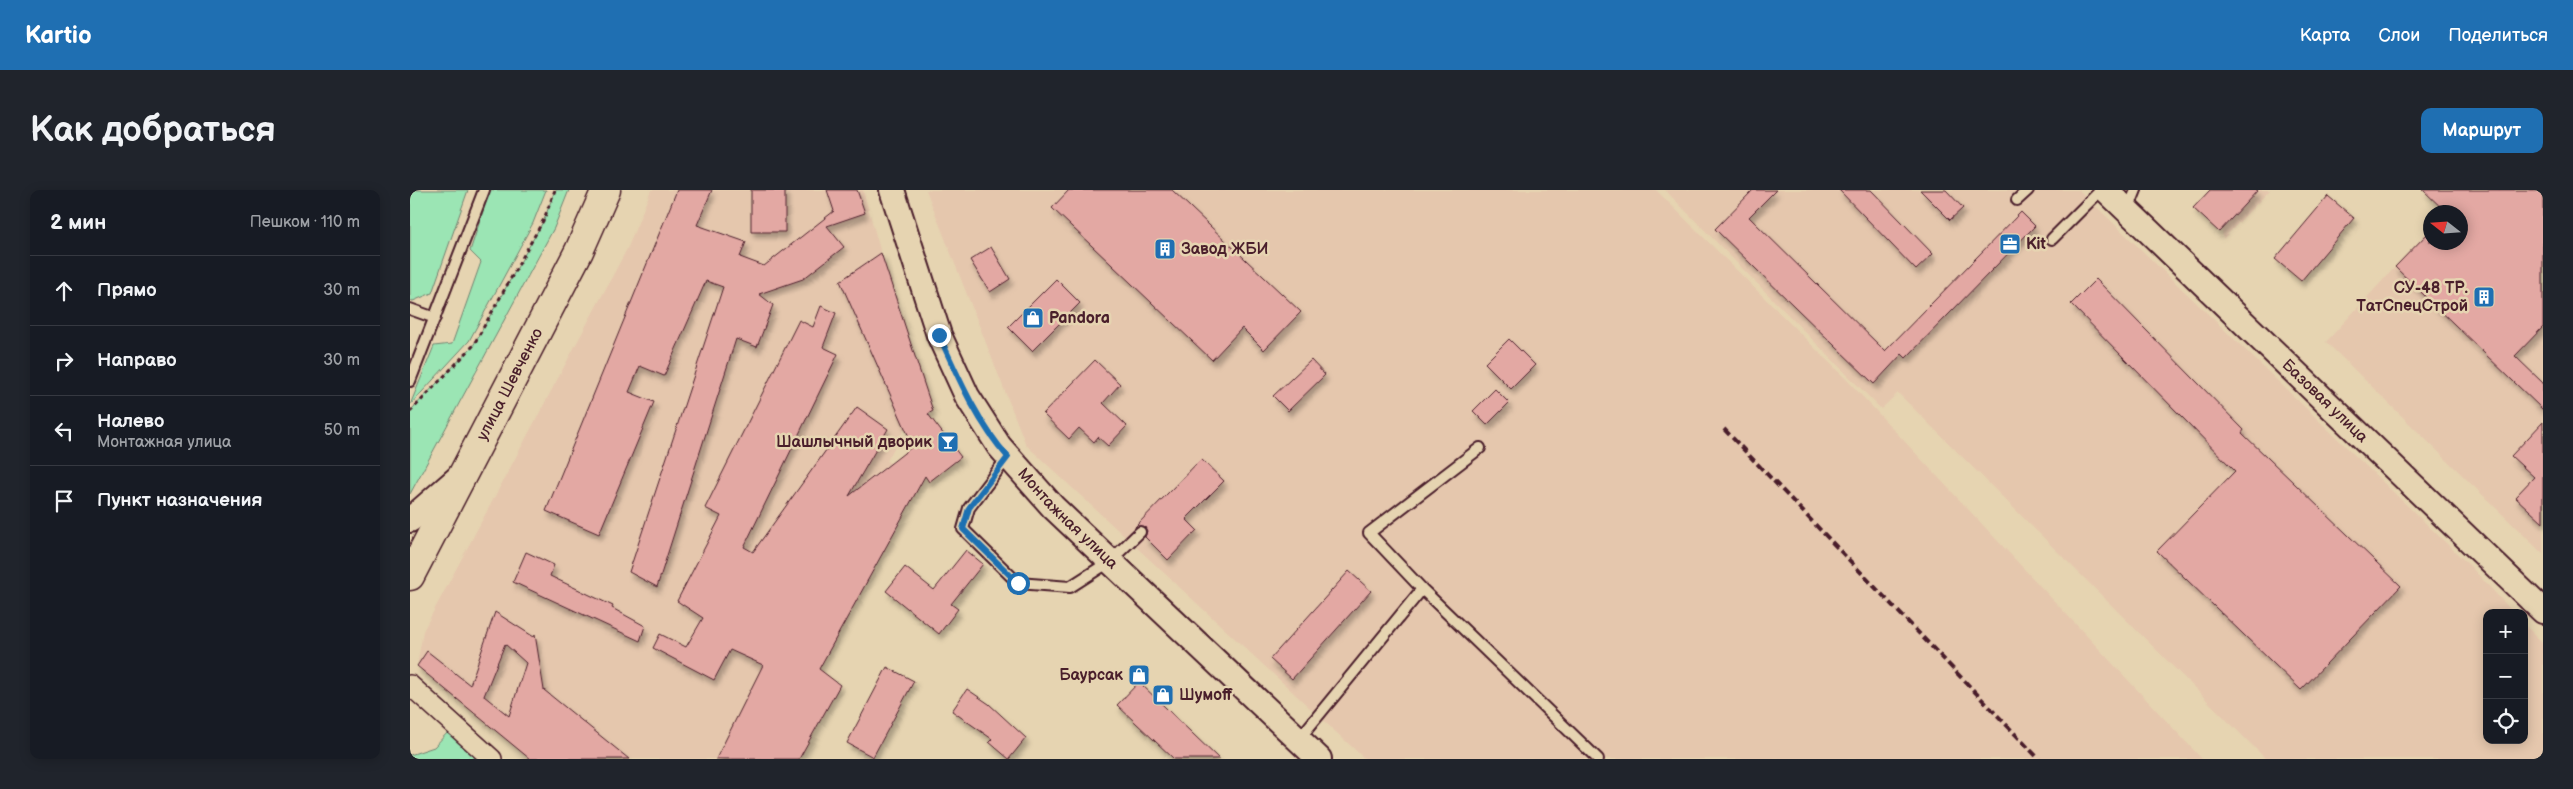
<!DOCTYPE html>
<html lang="ru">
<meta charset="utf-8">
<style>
:root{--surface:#171b24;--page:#20242c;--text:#f1f3f6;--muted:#9ea1a6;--line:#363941;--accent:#1f6fb2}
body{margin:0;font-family:"Balsamiq Sans",sans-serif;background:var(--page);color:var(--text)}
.controls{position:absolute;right:15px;bottom:15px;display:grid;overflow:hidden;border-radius:10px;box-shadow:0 2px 12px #0003}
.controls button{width:45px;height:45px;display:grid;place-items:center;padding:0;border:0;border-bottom:1px solid var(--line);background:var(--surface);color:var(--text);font:25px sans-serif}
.compass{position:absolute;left:2013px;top:15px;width:45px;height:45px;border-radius:50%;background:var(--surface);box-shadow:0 2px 12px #0003;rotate:287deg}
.stop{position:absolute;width:15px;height:15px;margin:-11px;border:4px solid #1f6fb2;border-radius:50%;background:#fff}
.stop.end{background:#1f6fb2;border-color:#fff;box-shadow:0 1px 5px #0008}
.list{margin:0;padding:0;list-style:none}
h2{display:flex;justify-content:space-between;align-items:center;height:65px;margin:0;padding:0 20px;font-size:21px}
h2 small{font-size:16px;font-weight:400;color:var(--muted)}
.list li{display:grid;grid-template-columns:32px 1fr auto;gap:15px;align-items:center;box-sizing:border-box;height:70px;padding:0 20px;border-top:1px solid var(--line)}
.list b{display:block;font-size:19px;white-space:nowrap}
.list p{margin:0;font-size:16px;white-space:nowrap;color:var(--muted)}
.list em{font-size:16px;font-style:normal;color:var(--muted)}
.icon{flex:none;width:28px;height:28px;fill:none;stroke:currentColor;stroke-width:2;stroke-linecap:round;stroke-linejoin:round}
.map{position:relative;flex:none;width:2133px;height:569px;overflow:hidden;border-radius:10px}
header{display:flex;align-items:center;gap:30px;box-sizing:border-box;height:70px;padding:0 25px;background:var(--accent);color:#fff}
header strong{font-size:24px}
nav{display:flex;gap:28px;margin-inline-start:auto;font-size:18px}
.intro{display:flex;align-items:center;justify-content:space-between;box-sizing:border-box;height:120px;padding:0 30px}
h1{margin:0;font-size:35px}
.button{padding:12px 22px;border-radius:10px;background:var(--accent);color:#fff;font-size:18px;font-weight:700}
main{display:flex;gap:30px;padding:0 30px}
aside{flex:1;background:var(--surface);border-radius:10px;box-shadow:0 2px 12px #0003}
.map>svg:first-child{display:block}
</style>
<header>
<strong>Kartio</strong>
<nav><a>Карта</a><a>Слои</a><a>Поделиться</a></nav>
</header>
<div class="intro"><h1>Как добраться</h1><a class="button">Маршрут</a></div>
<main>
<aside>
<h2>2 мин<small>Пешком · 110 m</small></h2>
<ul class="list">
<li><svg class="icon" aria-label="ahead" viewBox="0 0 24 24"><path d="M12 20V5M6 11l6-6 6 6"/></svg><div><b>Прямо</b></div><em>30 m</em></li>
<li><svg class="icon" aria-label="right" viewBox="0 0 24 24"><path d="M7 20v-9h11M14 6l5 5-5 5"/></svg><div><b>Направо</b></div><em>30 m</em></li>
<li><svg class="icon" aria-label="left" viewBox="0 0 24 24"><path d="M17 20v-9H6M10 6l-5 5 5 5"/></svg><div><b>Налево</b><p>Монтажная улица</p></div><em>50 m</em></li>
<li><svg class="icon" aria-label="arrive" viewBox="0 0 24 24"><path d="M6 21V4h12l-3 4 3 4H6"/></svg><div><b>Пункт назначения</b></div></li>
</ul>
</aside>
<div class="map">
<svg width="2133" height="569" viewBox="0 0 2133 569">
<defs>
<filter id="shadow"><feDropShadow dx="3" dy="5.5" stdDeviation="2.5" flood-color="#0004"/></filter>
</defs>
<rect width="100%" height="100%" fill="#e6d4b1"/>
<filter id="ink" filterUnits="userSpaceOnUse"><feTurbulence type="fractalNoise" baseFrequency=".02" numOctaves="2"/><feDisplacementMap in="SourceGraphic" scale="10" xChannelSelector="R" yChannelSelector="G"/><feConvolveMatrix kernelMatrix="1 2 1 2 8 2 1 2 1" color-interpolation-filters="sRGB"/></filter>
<g filter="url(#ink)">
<!-- built -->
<path fill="#e5c7ad" d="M 241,0 L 453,0 L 471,63 L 523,221 L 495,238 L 477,271 L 511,293 L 409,479 L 430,495 L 389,569 L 120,569 L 7,476 L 13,441 L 218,57 Z
M 516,0 L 1246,0 L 1438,191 L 1792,569 L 955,569 L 616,255 Z
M 1255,0 L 1669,0 L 2060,376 L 2104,423 L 2077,423 L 2077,550 L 2114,550 L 2114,434 L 2133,453 L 2133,569 L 1856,569 L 1488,203 L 1471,219 Z
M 1808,0 L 1860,0 L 1813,49 Z
M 2056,0 L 2133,0 L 2133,364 L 1916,152 L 2020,39 L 2020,52 L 2050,52 L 2050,22 L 2036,22 Z"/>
<!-- green -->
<path fill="#9be5b4" stroke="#728270" d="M 0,0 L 58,0 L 22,103 L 3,111 L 0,110 Z
M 80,0 L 136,0 L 123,33 L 59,151 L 0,215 L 24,156 L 42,154 L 71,72 L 60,61 Z
M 145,0 L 159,0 L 144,38 L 0,304 L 0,221 L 63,156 L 134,30 Z
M 39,541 L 71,569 L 0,569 L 0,565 L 24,557 Z"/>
<!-- building -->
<path fill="#e3a8a3" stroke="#4a1f2b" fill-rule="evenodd" filter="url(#shadow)" d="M 267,0 L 302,0 L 287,35 L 336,52 L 330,67 L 354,76 L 424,21 L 417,0 L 447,0 L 455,23 L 417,36 L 434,57 L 393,89 L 349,104 L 363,115 L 347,157 L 326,149 L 247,397 L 219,382 L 313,97 L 296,91 L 254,186 L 230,176 L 219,202 L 244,212 L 189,344 L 136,321 Z
M 341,0 L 375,0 L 375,42 L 341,42 Z
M 659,0 L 762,0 L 891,122 L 854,160 L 832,138 L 802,170 L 642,18 Z
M 1343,0 L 1366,0 L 1339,27 L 1475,161 L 1611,22 L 1625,36 L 1496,168 L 1492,164 L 1464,194 L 1305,39 Z
M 1429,0 L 1461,0 L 1523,64 L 1506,80 Z
M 1510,0 L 1536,0 L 1553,18 L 1540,30 Z
M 1800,0 L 1848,0 L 1809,42 L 1783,18 Z
M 2013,0 L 2133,0 L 2133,137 L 2105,166 L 2133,193 L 2133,220 L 1985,77 L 2020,41 L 2020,52 L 2050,52 L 2050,22 L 2036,22 Z
M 1918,6 L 1944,28 L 1891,91 L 1865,69 Z
M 581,57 L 600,89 L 580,102 L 560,70 Z
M 471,63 L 523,221 L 518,224 L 551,267 L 519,292 L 515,286 L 409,479 L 430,495 L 389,569 L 306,569 L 353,475 L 320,460 L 304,490 L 243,458 L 250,444 L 276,457 L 293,428 L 267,411 L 311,326 L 295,318 L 389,130 L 403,137 L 411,116 L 426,123 L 413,157 L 428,164 L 334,357 L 343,362 L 447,217 L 478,239 L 439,306 L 503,256 L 430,91 Z
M 646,89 L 670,113 L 622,161 L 598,137 Z
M 1686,89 L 1834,240 L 1832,243 L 1991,396 L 1891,500 L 1747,361 L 1825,281 L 1661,114 Z
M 1099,149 L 1125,175 L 1101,199 L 1075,173 Z
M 685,170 L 710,194 L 693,213 L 717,236 L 698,256 L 688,247 L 684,252 L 669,238 L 659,249 L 633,224 Z
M 901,170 L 915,185 L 878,221 L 863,206 Z
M 1085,199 L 1099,213 L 1077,235 L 1063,221 Z
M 2133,232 L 2133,333 L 2105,307 L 2124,287 L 2101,266 Z
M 791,269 L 814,291 L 776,329 L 787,340 L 758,370 L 735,347 L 737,341 L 735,337 L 725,337 Z
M 556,360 L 573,374 L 541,414 L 548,419 L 529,444 L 476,401 L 495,377 L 524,400 Z
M 116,362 L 144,375 L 140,386 L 203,416 L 202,418 L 235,436 L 230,451 L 103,392 Z
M 939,381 L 961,401 L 882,489 L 860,469 Z
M 85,422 L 124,447 L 125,444 L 134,500 L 219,569 L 120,569 L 7,476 L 17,461 L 60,495 ZM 95,454 L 116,473 L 99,526 L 74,506 Z
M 477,477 L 504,491 L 463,567 L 437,553 Z
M 729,492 L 809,569 L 764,569 L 707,515 Z
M 557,499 L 579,514 L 616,548 L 599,569 L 579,552 L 582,549 L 542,521 Z"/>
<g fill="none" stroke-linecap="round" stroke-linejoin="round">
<!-- service casing -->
<g stroke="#4a1f2b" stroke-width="14">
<path id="service" d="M 1607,10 L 1618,0
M 1718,20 L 1726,0
M 1642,49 L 1691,0
M 0,119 L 25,128
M 0,191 L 74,0
M 598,267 L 559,318 L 553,339 L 608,393 L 660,397 L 699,372 L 730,342
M 1012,399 L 959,343 L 1070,258
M 889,549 L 1012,399 L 1188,569"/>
</g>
<!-- minor casing -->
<g stroke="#4a1f2b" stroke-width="22">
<path id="minor" d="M 0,495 L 82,569"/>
</g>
<!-- tertiary casing -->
<g stroke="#4a1f2b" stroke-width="28">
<g id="tertiary">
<path id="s1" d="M 482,0 L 529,145 L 557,206 L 589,256 L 643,317 L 909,569"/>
<path id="s2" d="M 1696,0 L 2133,421"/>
<path d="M 0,330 L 48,288"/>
</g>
</g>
<!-- primary casing -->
<g stroke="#4a1f2b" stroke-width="31">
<g id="primary">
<path id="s3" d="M 0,386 L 169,61 L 196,0"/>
</g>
</g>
<!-- path -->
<path stroke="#4a1f2b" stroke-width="3" stroke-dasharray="4 4" stroke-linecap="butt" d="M 0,222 L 63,156 L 134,29 L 145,0"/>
<!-- service -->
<use href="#service" stroke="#e6d4b1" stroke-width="10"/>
<!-- minor -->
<use href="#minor" stroke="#e6d4b1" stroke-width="19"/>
<!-- tertiary -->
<use href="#tertiary" stroke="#e6d4b1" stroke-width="24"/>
<!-- primary -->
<use href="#primary" stroke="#e6d4b1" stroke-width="28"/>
<!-- rail -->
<path stroke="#4a1f2b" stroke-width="4" stroke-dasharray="8 4" stroke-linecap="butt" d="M 1314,239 L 1629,569"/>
</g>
</g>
<g fill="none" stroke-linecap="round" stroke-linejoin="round" filter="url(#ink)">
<!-- route -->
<path stroke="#1f6fb2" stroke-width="6" d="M 529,145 C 548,187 567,232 598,267 L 559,318 L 553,339 L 608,393"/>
</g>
<!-- icons -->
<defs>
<g id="office-square" transform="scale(1.125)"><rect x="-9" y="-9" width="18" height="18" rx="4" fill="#1f6fb2" stroke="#e6d4b1"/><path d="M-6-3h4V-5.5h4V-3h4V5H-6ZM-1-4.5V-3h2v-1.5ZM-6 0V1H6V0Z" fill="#fff"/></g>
<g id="building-square" transform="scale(1.125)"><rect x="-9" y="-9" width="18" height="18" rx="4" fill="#1f6fb2" stroke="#e6d4b1"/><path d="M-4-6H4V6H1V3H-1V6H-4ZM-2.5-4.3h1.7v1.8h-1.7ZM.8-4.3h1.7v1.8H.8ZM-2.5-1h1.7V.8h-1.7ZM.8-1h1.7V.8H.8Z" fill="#fff"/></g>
<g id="shop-square" transform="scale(1.125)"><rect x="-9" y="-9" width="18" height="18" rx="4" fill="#1f6fb2" stroke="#e6d4b1"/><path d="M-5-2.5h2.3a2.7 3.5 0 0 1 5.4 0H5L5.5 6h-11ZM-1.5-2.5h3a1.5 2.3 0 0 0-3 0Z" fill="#fff"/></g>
<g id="bar-square" transform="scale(1.125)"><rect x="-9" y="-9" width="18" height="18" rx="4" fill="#1f6fb2" stroke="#e6d4b1"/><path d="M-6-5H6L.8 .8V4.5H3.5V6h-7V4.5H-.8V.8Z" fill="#fff"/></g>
</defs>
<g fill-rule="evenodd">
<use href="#office-square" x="1600" y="54"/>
<use href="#building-square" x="755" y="59"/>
<use href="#building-square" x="2074" y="107"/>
<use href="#shop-square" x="623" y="128"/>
<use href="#bar-square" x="538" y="252"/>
<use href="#shop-square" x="729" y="485"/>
<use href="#shop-square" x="753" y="505"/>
</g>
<g text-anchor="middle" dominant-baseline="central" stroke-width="5" stroke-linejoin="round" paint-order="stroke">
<!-- poi labels -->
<g font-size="16" font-weight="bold" fill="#4a1f2b" stroke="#e6d4b1" text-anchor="start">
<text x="1616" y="54">Kit</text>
<text x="771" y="59">Завод ЖБИ</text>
<text x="2058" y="98" text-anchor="end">СУ-48 ТР.<tspan x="2058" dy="18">ТатСпецСтрой</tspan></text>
<text x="639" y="128">Pandora</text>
<text x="522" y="252" text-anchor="end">Шашлычный дворик</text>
<text x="713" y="485" text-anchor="end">Баурсак</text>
<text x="769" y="505">Шумоff</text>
</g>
<!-- street labels -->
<g font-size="16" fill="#4a1f2b" stroke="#e6d4b1">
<text stroke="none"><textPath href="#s3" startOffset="216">улица Шевченко</textPath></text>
<text stroke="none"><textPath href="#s2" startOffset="304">Базовая улица</textPath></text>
<text stroke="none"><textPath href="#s1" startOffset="379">Монтажная улица</textPath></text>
</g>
</g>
</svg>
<div class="controls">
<button>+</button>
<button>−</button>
<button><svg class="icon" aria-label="locate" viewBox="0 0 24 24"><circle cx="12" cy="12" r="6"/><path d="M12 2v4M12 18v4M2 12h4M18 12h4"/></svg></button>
</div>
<svg class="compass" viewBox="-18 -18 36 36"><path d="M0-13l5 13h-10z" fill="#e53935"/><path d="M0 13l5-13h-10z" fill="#9ea1a6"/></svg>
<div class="stop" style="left:608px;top:393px"></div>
<div class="stop end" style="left:529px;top:145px"></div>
</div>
</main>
